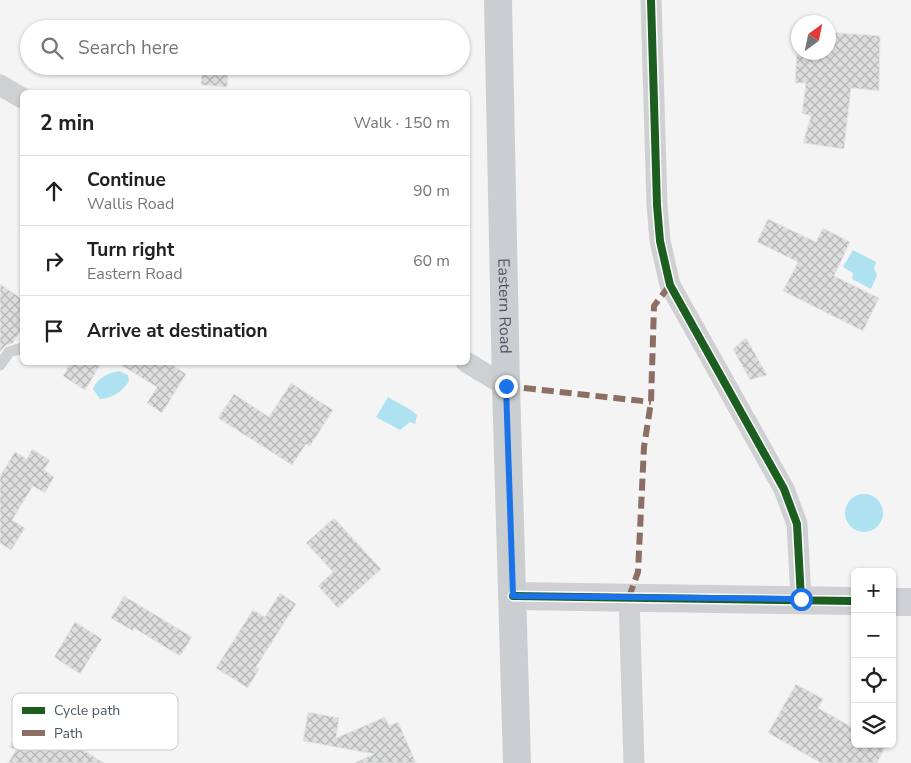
<!DOCTYPE html>
<meta charset="utf-8">
<style>
:root{--surface:#fff;--page:#f6f6f6;--text:#202124;--muted:#757577;--line:#e0e0e0}
body{margin:0;font-family:"Nunito Sans",sans-serif;background:var(--page);color:var(--text)}
.controls{position:absolute;right:15px;bottom:15px;display:grid;overflow:hidden;border-radius:8px;box-shadow:0 1px 4px #0004}
.controls button{width:45px;height:45px;display:grid;place-items:center;padding:0;border:0;border-bottom:1px solid var(--line);background:var(--surface);color:var(--text);font:25px sans-serif}
.compass{position:absolute;left:791px;top:15px;width:45px;height:45px;border-radius:50%;background:var(--surface);box-shadow:0 1px 4px #0004;rotate:33deg}
.stop{position:absolute;width:15px;height:15px;margin:-11px;border:4px solid #1a73e8;border-radius:50%;background:#fff}
.stop.end{background:#1a73e8;border-color:#fff;box-shadow:0 1px 5px #0008}
.list{margin:0;padding:0;list-style:none}
h2{display:flex;justify-content:space-between;align-items:center;height:65px;margin:0;padding:0 20px;font-size:21px}
h2 small{font-size:16px;font-weight:400;color:var(--muted)}
.list li{display:grid;grid-template-columns:32px 1fr auto;gap:15px;align-items:center;box-sizing:border-box;height:70px;padding:0 20px;border-top:1px solid var(--line)}
.list b{display:block;font-size:19px;white-space:nowrap}
.list p{margin:0;font-size:16px;white-space:nowrap;color:var(--muted)}
.list em{font-size:16px;font-style:normal;color:var(--muted)}
.icon{flex:none;width:28px;height:28px;fill:none;stroke:currentColor;stroke-width:2;stroke-linecap:round;stroke-linejoin:round}
.map{position:relative;flex:none;width:911px;height:763px;overflow:hidden}
.search{position:absolute;background:var(--surface);box-shadow:0 1px 4px #0004;left:20px;top:20px;width:450px;height:55px;display:flex;align-items:center;gap:12px;box-sizing:border-box;padding:0 18px;border-radius:28px;color:var(--muted);font-size:19px}
.panel{position:absolute;background:var(--surface);box-shadow:0 1px 4px #0004;left:20px;top:90px;width:450px;height:275px;border-radius:8px}
.map>svg:first-child{display:block}
</style>
<div class="map">
<svg width="911" height="763" viewBox="0 0 911 763">
<defs>
<pattern id="building-cross-hatch" width="8" height="8" patternUnits="userSpaceOnUse" patternTransform="scale(1.25)"><rect width="8" height="8" fill="#ddddde"/><path d="M0 0l8 8M0 8l8-8" fill="none" stroke="#b5b6b7"/></pattern>
</defs>
<rect width="100%" height="100%" fill="#f4f4f4"/>
<!-- water -->
<path fill="#aee2f0" d="M 853,250 L 876,262 L 874,268 L 877,275 L 871,289 L 852,279 L 853,273 L 843,267 Z
M 119,371 L 128,375 L 129,381 C 122,392 113,398 100,399 L 93,389 C 97,378 108,373 119,371 Z
M 388,397 L 411,410 L 417,415 L 415,424 L 410,422 L 400,430 L 376,417 Z
M845 513a19 19 0 1 1 38 0a19 19 0 1 1-38 0Z"/>
<!-- building -->
<path fill="url(#building-cross-hatch)" stroke="#e5e6e7" d="M 828,32 L 880,36 L 879,91 L 851,88 L 844,149 L 803,143 L 811,116 L 802,113 L 806,83 L 795,83 L 797,51 L 828,55 Z
M 202,66 L 228,66 L 227,87 L 201,85 Z
M 768,219 L 816,242 L 823,228 L 850,242 L 834,276 L 879,298 L 863,331 L 783,291 L 798,262 L 757,242 Z
M 0,284 L 22,299 L 22,328 L 13,343 L 6,345 L 0,352 Z
M 746,338 L 767,375 L 750,380 L 733,349 Z
M 71,362 L 102,362 L 85,390 L 63,376 Z
M 116,362 L 168,362 L 186,374 L 162,413 L 147,403 L 157,387 Z
M 291,383 L 333,410 L 310,446 L 306,444 L 292,465 L 218,418 L 234,394 L 269,417 Z
M 32,449 L 50,460 L 44,470 L 54,477 L 45,493 L 33,486 L 12,520 L 25,528 L 11,550 L 0,543 L 0,476 L 15,452 L 27,459 Z
M 334,518 L 381,569 L 338,608 L 318,586 L 333,572 L 306,543 Z
M 280,593 L 296,604 L 256,667 L 259,669 L 248,688 L 216,668 L 253,610 L 265,617 Z
M 124,596 L 192,637 L 180,656 L 134,628 L 133,631 L 111,618 Z
M 75,622 L 102,639 L 80,674 L 54,657 Z
M 796,684 L 823,699 L 818,708 L 855,729 L 855,744 L 887,744 L 877,763 L 821,763 L 768,733 Z
M 308,712 L 339,718 L 336,738 L 385,717 L 389,726 L 398,722 L 416,763 L 354,763 L 374,754 L 303,741 Z
M 42,717 L 77,738 L 74,744 L 104,763 L 8,763 L 16,750 L 9,747 L 27,718 L 38,725 Z"/>
<g fill="none" stroke-linecap="round" stroke-linejoin="round">
<!-- lane -->
<path stroke="#ced0d2" stroke-width="11" d="M 0,365 L 9,352 L 22,348"/>
<!-- street -->
<path stroke="#ced0d2" stroke-width="21" d="M 651,0 L 657,205 L 660,241 L 670,285 L 784,489 L 797,524 L 801,599
M 0,85 L 22,98
M 466,362 L 506,386
M 629,597 L 634,763"/>
<!-- secondary -->
<path stroke="#ced0d4" stroke-width="28" d="M 513,596 L 855,601
M 892,602 L 911,602"/>
<!-- primary -->
<path stroke="#caced1" stroke-width="28" id="s1" d="M 498,0 L 506,386 L 517,763"/>
<!-- quiet -->
<path stroke="#8d6e63" stroke-width="6" stroke-dasharray="12 6" stroke-linecap="butt" d="M 506,386 L 651,402
M 629,597 L 638,572 L 644,447 L 651,402 L 654,306 L 670,285"/>
<!-- cycleway casing -->
<g stroke="#fff" stroke-width="11">
<path id="cycleway" d="M 651,0 L 657,205 L 660,241 L 670,285 L 784,489 L 797,524 L 801,599
M 513,596 L 855,601"/>
</g>
<!-- cycleway -->
<use href="#cycleway" stroke="#1b5e20" stroke-width="8"/>
</g>
<g fill="none" stroke-linecap="round" stroke-linejoin="round">
<!-- route -->
<path stroke="#1a73e8" stroke-width="6" d="M 506,386 L 513,596 L 801,599"/>
</g>
<g text-anchor="middle" dominant-baseline="central" stroke-width="4" stroke-linejoin="round" paint-order="stroke">
<!-- street labels -->
<g font-size="16" fill="#4a5661" stroke="#fff">
<text stroke="none"><textPath href="#s1" startOffset="306">Eastern Road</textPath></text>
</g>
</g>
<!-- legend -->
<rect x="12" y="693" width="166" height="57" rx="8" fill="#fff" stroke="#c9ccd0" stroke-width="1"/>
<rect x="22" y="707" width="23" height="7" fill="#1b5e20"/>
<rect x="22" y="730" width="23" height="6" fill="#8d6e63"/>
<g font-size="14" fill="#4a5661">
<text x="54" y="715">Cycle path</text>
<text x="54" y="738">Path</text>
</g>
</svg>
<div class="controls">
<button>+</button>
<button>−</button>
<button><svg class="icon" aria-label="locate" viewBox="0 0 24 24"><circle cx="12" cy="12" r="6"/><path d="M12 2v4M12 18v4M2 12h4M18 12h4"/></svg></button>
<button><svg class="icon" aria-label="layers" viewBox="0 0 24 24"><path d="M12 4l9 5-9 5-9-5zM3 14l9 5 9-5"/></svg></button>
</div>
<svg class="compass" viewBox="-18 -18 36 36"><path d="M0-13l5 13h-10z" fill="#e53935"/><path d="M0 13l5-13h-10z" fill="#757577"/></svg>
<div class="stop" style="left:801px;top:599px"></div>
<div class="stop end" style="left:506px;top:386px"></div>
<div class="search"><svg class="icon" aria-label="search" viewBox="0 0 24 24"><circle cx="10" cy="10" r="6"/><path d="M15 15l6 6"/></svg>Search here</div>
<section class="panel">
<h2>2 min<small>Walk · 150 m</small></h2>
<ul class="list">
<li><svg class="icon" aria-label="ahead" viewBox="0 0 24 24"><path d="M12 20V5M6 11l6-6 6 6"/></svg><div><b>Continue</b><p>Wallis Road</p></div><em>90 m</em></li>
<li><svg class="icon" aria-label="right" viewBox="0 0 24 24"><path d="M7 20v-9h11M14 6l5 5-5 5"/></svg><div><b>Turn right</b><p>Eastern Road</p></div><em>60 m</em></li>
<li><svg class="icon" aria-label="arrive" viewBox="0 0 24 24"><path d="M6 21V4h12l-3 4 3 4H6"/></svg><div><b>Arrive at destination</b></div></li>
</ul>
</section>
</div>
